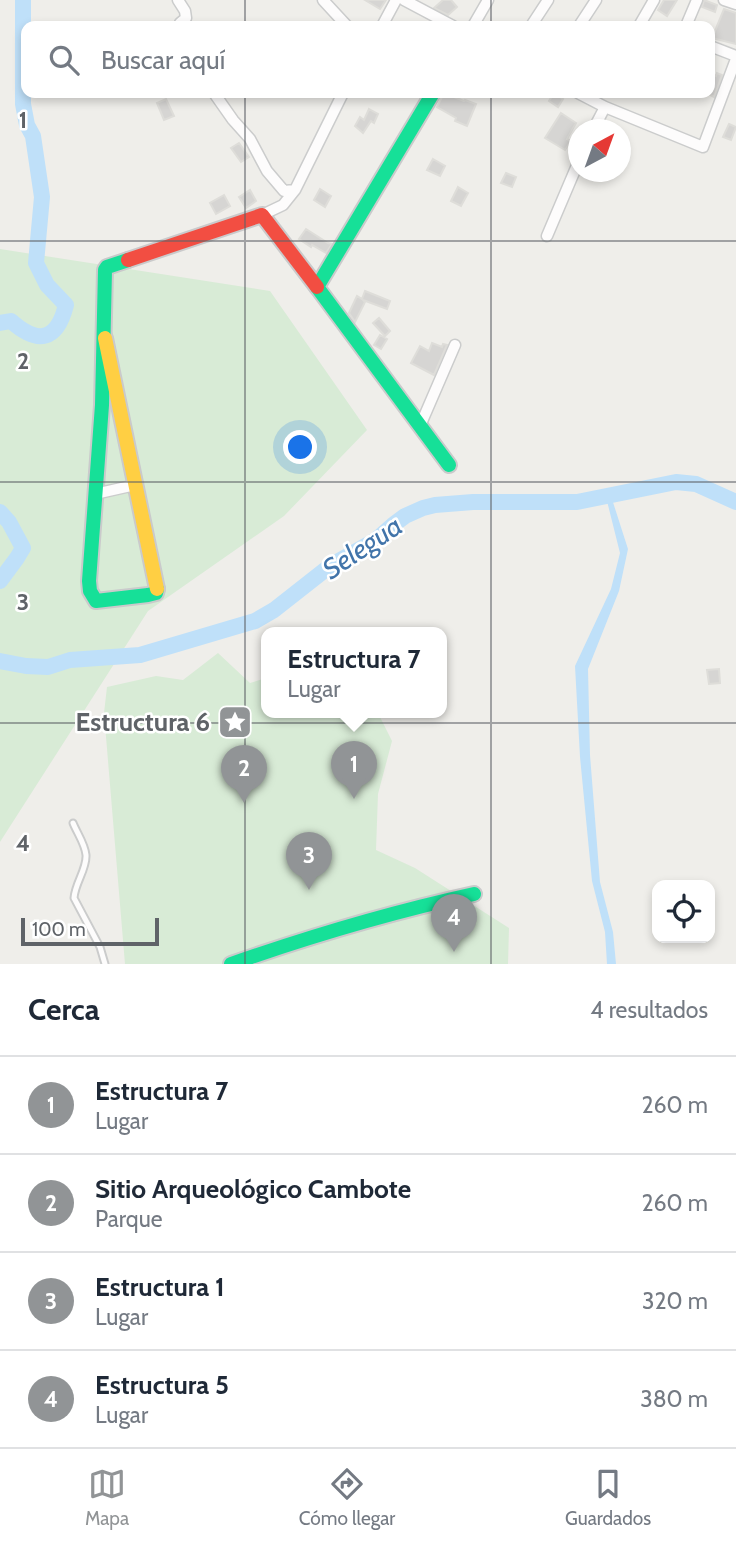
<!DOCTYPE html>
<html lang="es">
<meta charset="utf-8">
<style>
:root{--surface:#fff;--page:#f6f6f7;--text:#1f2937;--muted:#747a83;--line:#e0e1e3;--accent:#919496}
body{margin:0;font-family:Cabin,sans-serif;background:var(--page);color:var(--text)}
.controls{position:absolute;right:21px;bottom:21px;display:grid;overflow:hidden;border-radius:14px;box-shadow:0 4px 10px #0003}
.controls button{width:63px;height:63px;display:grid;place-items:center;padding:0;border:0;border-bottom:2px solid var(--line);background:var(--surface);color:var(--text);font:35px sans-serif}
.compass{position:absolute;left:568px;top:119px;width:63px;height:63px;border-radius:50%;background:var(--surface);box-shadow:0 4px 10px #0003;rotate:41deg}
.scale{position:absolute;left:21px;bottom:18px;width:138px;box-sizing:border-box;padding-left:7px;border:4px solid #5f6368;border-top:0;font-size:19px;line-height:24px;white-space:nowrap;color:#5f6368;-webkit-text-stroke:5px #fff;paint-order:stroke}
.you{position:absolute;left:301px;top:448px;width:24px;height:24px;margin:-18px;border:5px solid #fff;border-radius:50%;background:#1a73e8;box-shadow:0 0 0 10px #1a73e833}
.badge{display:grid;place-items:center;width:46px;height:46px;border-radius:50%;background:var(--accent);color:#fff;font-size:23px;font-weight:700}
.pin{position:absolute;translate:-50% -58px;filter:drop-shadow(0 2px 4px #0008)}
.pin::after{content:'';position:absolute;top:37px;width:24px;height:21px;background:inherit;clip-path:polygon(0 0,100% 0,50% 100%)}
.popup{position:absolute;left:261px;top:627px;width:186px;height:91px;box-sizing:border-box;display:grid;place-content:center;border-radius:14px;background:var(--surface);filter:drop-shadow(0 2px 5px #0005);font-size:23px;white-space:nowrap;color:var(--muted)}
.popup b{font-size:26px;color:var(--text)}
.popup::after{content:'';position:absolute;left:50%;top:100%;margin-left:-14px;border:14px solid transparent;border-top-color:var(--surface)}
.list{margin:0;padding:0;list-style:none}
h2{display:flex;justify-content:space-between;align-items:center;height:91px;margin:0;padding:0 28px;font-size:30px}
h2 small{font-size:23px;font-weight:400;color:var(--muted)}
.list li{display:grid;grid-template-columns:46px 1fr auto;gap:21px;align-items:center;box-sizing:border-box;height:98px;padding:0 28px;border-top:2px solid var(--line)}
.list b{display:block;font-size:26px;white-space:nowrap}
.list p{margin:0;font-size:23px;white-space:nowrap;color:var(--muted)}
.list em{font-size:23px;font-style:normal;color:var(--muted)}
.icon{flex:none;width:38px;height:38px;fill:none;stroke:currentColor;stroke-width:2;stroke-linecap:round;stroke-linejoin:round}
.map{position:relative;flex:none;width:736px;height:964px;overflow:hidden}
.search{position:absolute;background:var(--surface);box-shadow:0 4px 10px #0003;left:21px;right:21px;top:21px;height:77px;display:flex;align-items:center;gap:18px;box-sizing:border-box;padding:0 24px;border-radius:14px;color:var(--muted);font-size:26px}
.sheet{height:483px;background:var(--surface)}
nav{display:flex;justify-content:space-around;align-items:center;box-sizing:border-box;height:98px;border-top:2px solid var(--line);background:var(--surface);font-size:19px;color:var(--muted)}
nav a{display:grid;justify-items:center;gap:4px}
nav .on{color:var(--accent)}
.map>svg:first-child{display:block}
</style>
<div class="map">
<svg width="736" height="964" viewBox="0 0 736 964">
<rect width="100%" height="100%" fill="#efeeea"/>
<!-- green -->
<path fill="#d8ebd6" d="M 0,249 L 270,291 L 367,430 L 284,516 L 148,611 L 0,842 Z
M 218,653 L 250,683 L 266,678 L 266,713 L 378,713 L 392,741 L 378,794 L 376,850 L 415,868 L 509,928 L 508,964 L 125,964 L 104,713 L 107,687 L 156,676 L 183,680 Z"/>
<!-- water -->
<path fill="#bfe0f9" d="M 611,496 L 628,549 L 619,591 L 588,669 L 590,755 L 600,882 L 613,932 L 616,964 L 607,964 L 605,932 L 592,881 L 580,757 L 575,666 L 611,589 L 620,553 L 606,497 Z"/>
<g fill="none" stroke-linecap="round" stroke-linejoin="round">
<!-- river -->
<path stroke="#bfe0f9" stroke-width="16" d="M 0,323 L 11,321 C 38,345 57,341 66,305 L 47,285 L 36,263 L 42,197 L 33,136 L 27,125 L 23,104 L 23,0
M 0,512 L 9,522 L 23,548 L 17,558 L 0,581
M 0,661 L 26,666 L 48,667 L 70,660 L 140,655 L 255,621 L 274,610 L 330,566 L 376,540 L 393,525 L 405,516 L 423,508 L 435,505 L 473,502 L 577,502 L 676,482 L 696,484 L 736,502"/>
</g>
<!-- building -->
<path fill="#d6d5d3" stroke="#deddd9" stroke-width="2" d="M 365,0 L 386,0 L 380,9 Z
M 443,0 L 451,0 L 457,7 L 448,15 L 434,8 Z
M 664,0 L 677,0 L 667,16 L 658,10 Z
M 704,0 L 717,5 L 715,12 L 702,7 Z
M 724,9 L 736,13 L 736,44 L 712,38 Z
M 710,73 L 716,76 L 717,73 L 722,75 L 714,97 L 710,95 Z
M 444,93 L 464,101 L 465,100 L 476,104 L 467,126 L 455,121 L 456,118 L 437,107 Z
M 554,93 L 563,99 L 558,107 L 549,101 Z
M 166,99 L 174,116 L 164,120 L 157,103 Z
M 369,109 L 378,114 L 374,123 L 371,121 L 363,133 L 355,126 L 360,117 L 364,120 Z
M 561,113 L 576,123 L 567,139 L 571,141 L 565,150 L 545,138 Z
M 729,124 L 736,127 L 731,140 L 723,137 Z
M 239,143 L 249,157 L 241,162 L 231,148 Z
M 433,159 L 445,166 L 440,176 L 427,170 Z
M 506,173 L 516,177 L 512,187 L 501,183 Z
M 458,187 L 468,193 L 461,206 L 451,201 Z
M 320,189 L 331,196 L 325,207 L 314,200 Z
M 250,190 L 256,201 L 246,208 L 239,197 Z
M 224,195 L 230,206 L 216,214 L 210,203 Z
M 306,229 L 328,243 L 332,244 L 326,253 L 312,245 L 311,247 L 299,239 Z
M 365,291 L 390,301 L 387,309 L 363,300 L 365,302 L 355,322 L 349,313 L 357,296 L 362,299 Z
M 379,318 L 390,331 L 385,336 L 373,323 Z
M 380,335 L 387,339 L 381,349 L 374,345 Z
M 432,343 L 442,347 L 443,344 L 447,345 L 434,375 L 411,363 L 420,346 L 429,351 Z
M 719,669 L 720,683 L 709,684 L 707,670 Z"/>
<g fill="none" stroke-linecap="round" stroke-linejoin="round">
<!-- lane casing -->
<g stroke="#cbcccc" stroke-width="9">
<path id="lane" d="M 73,823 C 77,833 85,844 86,855 C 87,869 75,883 74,898 L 100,947 L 105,964"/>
</g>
<!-- street casing -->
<g stroke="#cbcccc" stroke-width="13">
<path id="street" d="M 178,0 L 185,11 L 186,18 L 180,23 L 181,26
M 323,0 L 347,26
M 404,0 L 453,26
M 724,0 L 736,4
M 382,26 L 396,0
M 473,26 L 488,0
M 531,26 L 548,0
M 579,26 L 596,0
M 639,26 L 654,0
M 686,26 L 697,0
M 710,46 L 736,56
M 214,93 L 233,120 L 250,139 L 267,171 L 284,191 L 295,190
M 578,93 L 605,107 L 703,147 L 736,59
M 593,130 L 605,107
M 262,215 L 283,205 L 295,190 L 343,93
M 547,236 L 578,163
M 420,426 L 455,345
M 95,494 L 135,485"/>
</g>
<!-- fast casing -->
<g stroke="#cacacb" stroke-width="18">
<path id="fast" d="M 433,93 L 317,287 L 449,465
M 128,260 L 107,267 L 105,270 L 102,405 L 89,581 L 90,591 L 96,601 L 148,595 L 156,593 L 157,589
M 231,964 C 311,936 392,912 474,894"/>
</g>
<!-- slow casing -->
<g stroke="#cacacb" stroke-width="18">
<path id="slow" d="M 105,338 L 157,589"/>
</g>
<!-- jam casing -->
<g stroke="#cacacb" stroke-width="18">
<path id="jam" d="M 128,260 L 262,215 L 317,287"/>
</g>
<!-- lane -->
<use href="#lane" stroke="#fdfcfc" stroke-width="5"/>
<!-- street -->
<use href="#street" stroke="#fdfcfc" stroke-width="10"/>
<!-- fast -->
<use href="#fast" stroke="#16e098" stroke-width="14"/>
<!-- slow -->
<use href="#slow" stroke="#ffcf43" stroke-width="14"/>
<!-- jam -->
<use href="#jam" stroke="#f24e42" stroke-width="14"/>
</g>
<!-- grid -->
<path fill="none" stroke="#5f6368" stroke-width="2" stroke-opacity="0.55" d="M 245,0 L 245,26M 491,0 L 491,26M 245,93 L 245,964M 491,93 L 491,964M 0,241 L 736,241M 0,482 L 736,482M 0,723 L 736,723"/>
<!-- icons -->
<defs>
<g id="sight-square" transform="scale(1.75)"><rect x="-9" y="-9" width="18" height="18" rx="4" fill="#919496" stroke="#fff"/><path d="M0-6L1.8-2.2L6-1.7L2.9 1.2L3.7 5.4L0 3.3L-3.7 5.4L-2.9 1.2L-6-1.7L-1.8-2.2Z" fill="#fff"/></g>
</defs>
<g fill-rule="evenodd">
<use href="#sight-square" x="235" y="722"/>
</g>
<g text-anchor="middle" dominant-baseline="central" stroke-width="5" stroke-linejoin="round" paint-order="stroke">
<!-- poi labels -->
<g font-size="26" font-weight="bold" fill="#5f6368" stroke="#fff" text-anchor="end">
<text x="210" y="722">Estructura 6</text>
</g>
<!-- water labels -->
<g font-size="28" font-style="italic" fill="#4174aa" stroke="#fff">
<text transform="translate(362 547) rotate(-34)">Selegua</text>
</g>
</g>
<g font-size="23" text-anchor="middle" font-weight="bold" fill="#5f6368" stroke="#fff" stroke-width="5" stroke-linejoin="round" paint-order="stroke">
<text x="23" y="128">1</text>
<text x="23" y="369">2</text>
<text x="23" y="610">3</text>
<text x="23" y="851">4</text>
</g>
</svg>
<div class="controls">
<button><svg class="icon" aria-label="locate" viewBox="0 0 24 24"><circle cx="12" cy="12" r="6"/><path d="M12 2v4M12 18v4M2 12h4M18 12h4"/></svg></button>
</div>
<svg class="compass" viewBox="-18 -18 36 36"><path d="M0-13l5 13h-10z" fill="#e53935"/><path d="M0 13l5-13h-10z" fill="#747a83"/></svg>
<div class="scale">100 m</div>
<div class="you"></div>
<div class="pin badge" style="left:354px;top:799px">1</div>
<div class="popup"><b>Estructura 7</b>Lugar</div>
<div class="pin badge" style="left:244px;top:803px">2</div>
<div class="pin badge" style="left:309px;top:890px">3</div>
<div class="pin badge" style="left:454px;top:952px">4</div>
<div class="search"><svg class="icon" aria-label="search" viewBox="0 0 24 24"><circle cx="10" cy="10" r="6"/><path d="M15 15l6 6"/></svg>Buscar aquí</div>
</div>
<section class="sheet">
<h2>Cerca<small>4 resultados</small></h2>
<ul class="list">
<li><span class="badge">1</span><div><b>Estructura 7</b><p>Lugar</p></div><em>260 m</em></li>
<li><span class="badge">2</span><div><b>Sitio Arqueológico Cambote</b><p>Parque</p></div><em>260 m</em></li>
<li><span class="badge">3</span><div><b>Estructura 1</b><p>Lugar</p></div><em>320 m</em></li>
<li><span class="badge">4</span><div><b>Estructura 5</b><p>Lugar</p></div><em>380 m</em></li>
</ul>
</section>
<nav>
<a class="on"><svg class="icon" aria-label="map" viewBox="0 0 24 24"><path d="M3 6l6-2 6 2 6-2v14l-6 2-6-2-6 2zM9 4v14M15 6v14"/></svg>Mapa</a>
<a><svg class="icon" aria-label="directions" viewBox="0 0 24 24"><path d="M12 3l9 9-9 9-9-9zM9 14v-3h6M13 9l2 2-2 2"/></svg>Cómo llegar</a>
<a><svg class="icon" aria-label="saved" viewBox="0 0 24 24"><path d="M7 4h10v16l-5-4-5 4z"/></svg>Guardados</a>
</nav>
